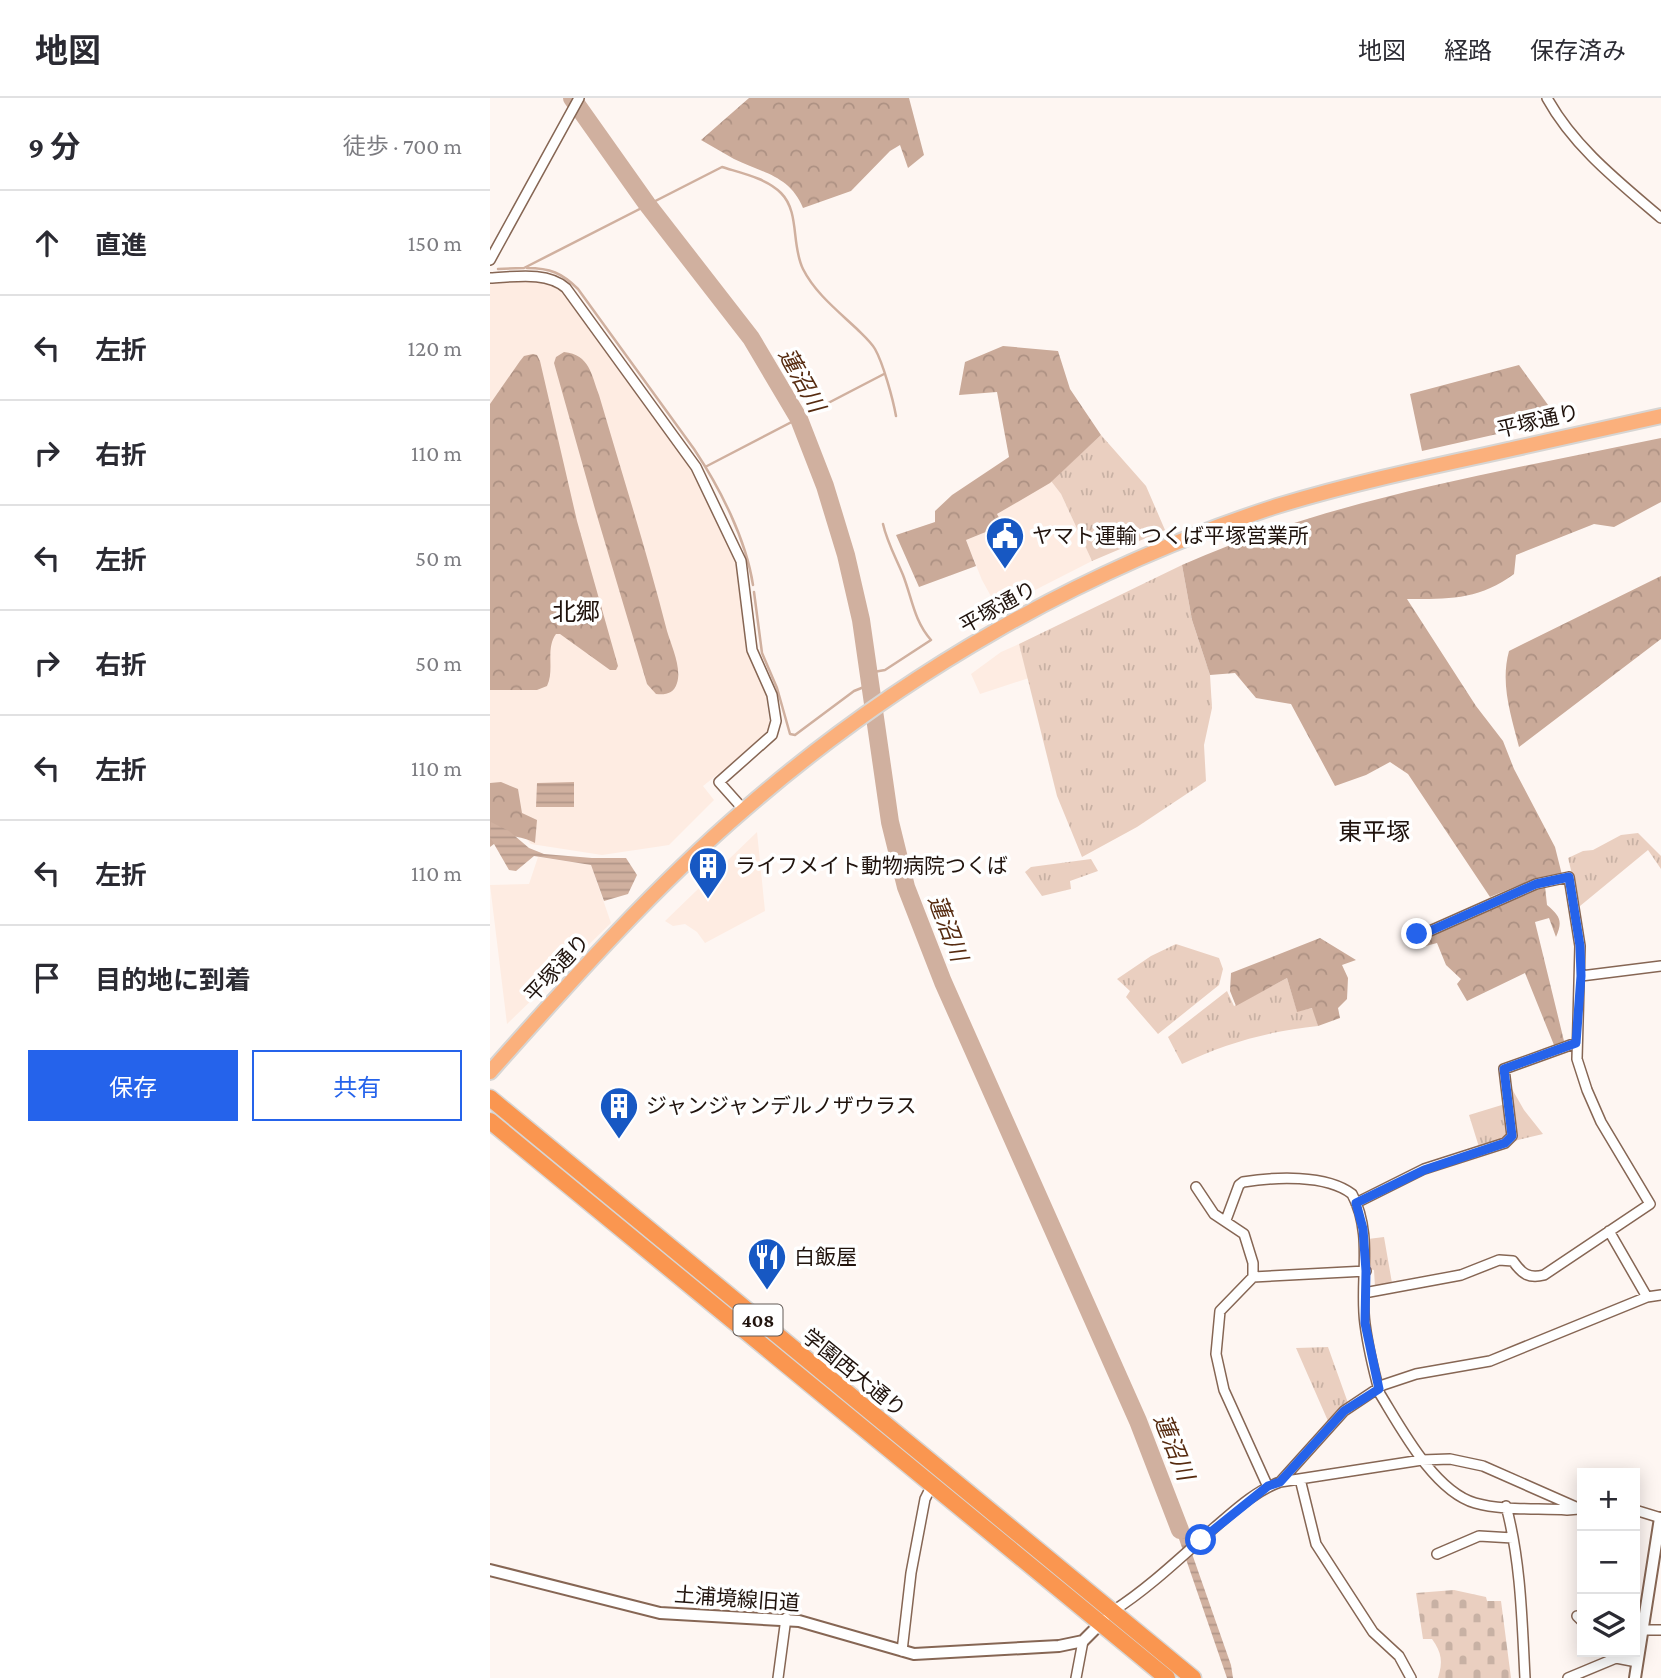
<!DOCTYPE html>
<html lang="ja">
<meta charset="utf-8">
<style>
:root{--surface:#fff;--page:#f7f7f7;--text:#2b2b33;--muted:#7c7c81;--line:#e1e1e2;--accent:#2563eb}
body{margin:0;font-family:"Crimson Pro","Noto Sans JP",serif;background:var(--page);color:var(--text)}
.controls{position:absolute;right:21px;bottom:21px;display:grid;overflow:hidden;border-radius:0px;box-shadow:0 4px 18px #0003}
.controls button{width:63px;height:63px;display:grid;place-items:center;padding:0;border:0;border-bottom:2px solid var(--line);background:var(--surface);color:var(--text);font:35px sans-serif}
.stop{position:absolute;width:21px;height:21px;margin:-16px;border:5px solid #2563eb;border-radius:50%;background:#fff}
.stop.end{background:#2563eb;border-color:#fff;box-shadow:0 2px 7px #0008}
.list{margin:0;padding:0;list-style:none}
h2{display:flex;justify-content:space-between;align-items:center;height:91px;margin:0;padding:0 28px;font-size:30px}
h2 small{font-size:23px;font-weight:400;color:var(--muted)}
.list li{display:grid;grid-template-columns:46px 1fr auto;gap:21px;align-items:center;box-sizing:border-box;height:105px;padding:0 28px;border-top:2px solid var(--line)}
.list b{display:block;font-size:26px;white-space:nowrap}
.list em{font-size:23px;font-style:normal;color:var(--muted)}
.actions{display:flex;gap:14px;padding:21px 28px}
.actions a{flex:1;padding:16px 0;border:2px solid var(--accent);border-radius:0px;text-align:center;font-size:24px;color:var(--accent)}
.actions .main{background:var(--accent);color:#fff}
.icon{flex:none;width:38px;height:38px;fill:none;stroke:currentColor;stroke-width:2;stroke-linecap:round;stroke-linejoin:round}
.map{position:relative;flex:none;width:1171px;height:1580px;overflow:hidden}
header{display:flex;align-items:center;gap:42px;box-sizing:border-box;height:98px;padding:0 35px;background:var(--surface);border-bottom:2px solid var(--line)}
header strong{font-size:33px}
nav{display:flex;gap:38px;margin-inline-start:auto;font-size:24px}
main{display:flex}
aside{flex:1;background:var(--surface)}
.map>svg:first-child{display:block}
</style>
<header>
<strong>地図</strong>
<nav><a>地図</a><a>経路</a><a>保存済み</a></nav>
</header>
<main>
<aside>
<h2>9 分<small>徒歩 · 700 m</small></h2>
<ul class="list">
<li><svg class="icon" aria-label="ahead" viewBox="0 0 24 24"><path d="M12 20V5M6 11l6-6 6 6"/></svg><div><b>直進</b></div><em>150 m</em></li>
<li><svg class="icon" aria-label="left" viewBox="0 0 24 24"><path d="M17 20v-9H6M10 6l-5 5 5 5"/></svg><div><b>左折</b></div><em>120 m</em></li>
<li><svg class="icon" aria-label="right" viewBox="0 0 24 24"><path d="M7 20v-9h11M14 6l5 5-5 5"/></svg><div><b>右折</b></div><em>110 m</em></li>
<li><svg class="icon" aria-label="left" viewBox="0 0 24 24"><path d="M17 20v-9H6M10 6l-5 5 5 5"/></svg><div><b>左折</b></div><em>50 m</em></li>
<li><svg class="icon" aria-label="right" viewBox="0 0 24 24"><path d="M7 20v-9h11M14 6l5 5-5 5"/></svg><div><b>右折</b></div><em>50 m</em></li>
<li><svg class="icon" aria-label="left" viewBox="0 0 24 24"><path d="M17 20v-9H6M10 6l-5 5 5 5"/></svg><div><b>左折</b></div><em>110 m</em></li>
<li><svg class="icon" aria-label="left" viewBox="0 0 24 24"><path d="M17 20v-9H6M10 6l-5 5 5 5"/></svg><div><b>左折</b></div><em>110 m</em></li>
<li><svg class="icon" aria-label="arrive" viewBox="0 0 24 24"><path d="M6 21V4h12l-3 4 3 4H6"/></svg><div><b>目的地に到着</b></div></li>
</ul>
<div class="actions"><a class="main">保存</a><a>共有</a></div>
</aside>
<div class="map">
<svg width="1171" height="1580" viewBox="0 0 1171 1580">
<defs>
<pattern id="grass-tufts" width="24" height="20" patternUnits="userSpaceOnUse" patternTransform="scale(1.75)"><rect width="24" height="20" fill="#eacfc0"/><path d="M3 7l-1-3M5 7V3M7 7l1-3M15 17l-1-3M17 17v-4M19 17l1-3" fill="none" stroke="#c8b1a4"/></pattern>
<pattern id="forest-crowns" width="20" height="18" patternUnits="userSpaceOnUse" patternTransform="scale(1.75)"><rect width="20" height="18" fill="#caaa99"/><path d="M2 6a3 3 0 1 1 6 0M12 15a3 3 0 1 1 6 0" fill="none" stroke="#ad9183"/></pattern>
<pattern id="cemetery-stones" width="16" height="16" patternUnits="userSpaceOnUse" patternTransform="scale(1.75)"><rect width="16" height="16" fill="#eacfc0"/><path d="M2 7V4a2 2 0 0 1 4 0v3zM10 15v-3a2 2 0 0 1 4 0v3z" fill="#c8b1a4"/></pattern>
<pattern id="water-rules" width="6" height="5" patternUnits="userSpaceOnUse" patternTransform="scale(1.75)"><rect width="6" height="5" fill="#d0b09f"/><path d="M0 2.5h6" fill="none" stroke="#b29688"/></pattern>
</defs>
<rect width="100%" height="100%" fill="#fef6f2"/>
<!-- built -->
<path fill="#feece2" d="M 0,183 L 51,184 L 63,186 L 74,194 L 139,280 L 198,366 L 247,464 L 257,545 L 276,597 L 280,630 L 247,661 L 213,688 L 224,702 L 179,747 L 112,757 L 41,746 L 18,722 L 0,695 Z
M 561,383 L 571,396 L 602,463 L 508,511 L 492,482 L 476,442 L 512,427 L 507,416 Z
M 529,546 L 539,580 L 490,596 L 481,576 L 511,554 Z
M 267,734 L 275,813 L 215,845 L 207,834 L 195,826 L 183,828 L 175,823 Z
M 48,759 L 101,767 L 121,825 L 17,926 L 0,787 L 39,786 Z"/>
<!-- grass -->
<path fill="url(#grass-tufts)" d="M 611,337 L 656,388 L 675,432 L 602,463 L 571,396 L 561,383 Z
M 692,467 L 702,522 L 720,577 L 722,610 L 714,647 L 716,683 L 647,729 L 592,759 L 567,698 L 529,546 Z
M 1148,735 L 1171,758 L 1171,771 L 1158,752 L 1090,808 L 1078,760 L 1093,753 L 1103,752 L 1131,737 Z
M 601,761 L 608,773 L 580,783 L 581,791 L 552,798 L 535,774 L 541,769 Z
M 686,846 L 729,860 L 733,871 L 729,887 L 668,936 L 636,899 L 640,893 L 627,881 L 661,858 Z
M 797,880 L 807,913 L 823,910 L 828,928 C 779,933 736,945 692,966 L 678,939 L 737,893 L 744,908 Z
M 1022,991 L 1034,1012 L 1053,1036 L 1024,1043 L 1026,1034 L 1020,992 Z
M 1015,1006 L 1018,1036 L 1014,1041 L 989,1049 L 979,1017 Z
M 894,1139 L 902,1185 L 885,1189 L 884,1172 L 879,1171 L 878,1141 Z
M 838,1249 L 858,1305 L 838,1323 L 806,1250 Z"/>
<!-- forest -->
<path fill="url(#forest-crowns)" d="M 259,0 L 419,0 L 434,57 L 418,70 L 410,47 L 400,53 L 361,93 L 313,110 C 300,78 273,75 244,61 C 233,55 222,48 211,42 Z
M 513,248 L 568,253 L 580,291 L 611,337 L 560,385 L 507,416 L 513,427 L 476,442 L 486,468 L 429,489 L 406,437 L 445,424 L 445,413 L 462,397 L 519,359 L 507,294 L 469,297 L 475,264 Z
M 74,254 C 100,257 101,276 109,297 C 132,376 157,454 177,533 C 181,547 192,570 187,585 C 184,596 175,597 166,596 L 157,586 L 105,411 L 64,265 L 66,259 Z
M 43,256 L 47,257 L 50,263 L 87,423 L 128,568 L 126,572 L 120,572 L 70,536 L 66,536 C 55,551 65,572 57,588 L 47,592 L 0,592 L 0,306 L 30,263 L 34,258 Z
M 1029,267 L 1069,322 L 932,353 L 920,296 Z
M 1171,340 L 1171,404 L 1124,429 L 1104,426 L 1026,457 L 1024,476 C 989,502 959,501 917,501 L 986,608 L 1013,643 L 1024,671 L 1065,749 L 1072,777 L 1039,783 L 1000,799 L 918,676 L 900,664 L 876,677 L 845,688 L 801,606 L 766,600 L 745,575 L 720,577 L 702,522 L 692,467 C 844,400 1010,374 1171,340 Z
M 1171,478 L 1171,541 L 1029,649 C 1021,617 1010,586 1019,553 Z
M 11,684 L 28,691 L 32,715 L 47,722 L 45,745 C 27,736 16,736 0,749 L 0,685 Z
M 1055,788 L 1057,807 C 1070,818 1073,823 1066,839 L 1059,820 L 1045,824 L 1074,943 L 1064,947 L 1035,875 L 977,903 L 967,886 L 971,881 L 956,867 L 947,845 L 936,848 L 931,842 L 944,833 L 1040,791 Z
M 830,840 L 866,862 L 852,867 L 858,880 L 857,901 L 848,910 L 850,920 L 828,928 L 822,910 L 807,914 L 797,880 L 746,908 L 740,893 L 741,875 Z"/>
<!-- cemetery -->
<path fill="url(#cemetery-stones)" d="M 964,1492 L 996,1499 L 997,1503 L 1011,1503 L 1021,1580 L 948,1580 C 953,1564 952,1555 942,1541 L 933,1541 L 926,1495 Z"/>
<!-- water -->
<path fill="url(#water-rules)" d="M 84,684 L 84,709 L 46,709 L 47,685 Z
M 1,724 L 19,733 L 39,750 L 54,756 L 102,760 L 136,760 L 147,777 L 138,796 L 114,803 L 101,767 L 44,758 L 26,773 L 19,772 L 0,739 Z
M 686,1410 L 741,1567 L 743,1580 L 737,1580 L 679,1412 Z"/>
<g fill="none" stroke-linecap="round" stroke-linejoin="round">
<!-- stream -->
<path stroke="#d0b09f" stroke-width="2.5" d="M 37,170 C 60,170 72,175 88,191 L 204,351 C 230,390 256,441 263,487
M 8,171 L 34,170 L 232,69 C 251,75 276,80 291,95 C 310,114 301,147 313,171 C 325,195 348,213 367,231 C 373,237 381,244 385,251 C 393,265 403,301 406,318
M 217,368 L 394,276
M 264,494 L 272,555 L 287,590 L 300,636 L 305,637 L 364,593 L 379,587
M 378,575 L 395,572 L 441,542 C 424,523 422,500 413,477 C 406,460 397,444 393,426"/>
<!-- river -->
<path stroke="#d0b09f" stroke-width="18" d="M 82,0 L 157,106 L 261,240 L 309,321 L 335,388 L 356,457 L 371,522 L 400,724 L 416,789 L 453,884 L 648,1323 L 690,1432"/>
<!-- minor casing -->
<g stroke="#866654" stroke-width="12">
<path id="minor" d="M 1057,0 C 1084,49 1129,84 1171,120
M 0,162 L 89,0
M 0,180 C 24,179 57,173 76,190 L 206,369 L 251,463 L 262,552 L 282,597 L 286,623 L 282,637 L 229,684 L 254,712
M 1091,878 L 1171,868
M 706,1089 L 724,1116 L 754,1136 L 763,1165 L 763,1179
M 866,1105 L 934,1071 L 1015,1045 L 1022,1038 L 1014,971 L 1086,945
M 736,1122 L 749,1087 L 753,1084 C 784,1079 836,1076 862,1096 C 884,1137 869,1183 875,1226 C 878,1249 884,1274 890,1296 C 911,1330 944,1393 985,1405 C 1013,1413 1048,1410 1077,1412 L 1089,1411
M 1119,1133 L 1157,1199
M 874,1195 L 971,1177 L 1009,1162 L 1023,1163 C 1032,1176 1039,1181 1054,1177 L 1160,1106 L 1111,1024 L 1097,992 L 1087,961 L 1090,848 L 1079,779 L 1046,786 L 933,836 L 927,836
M 810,1381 L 826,1446 L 883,1534 L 909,1558 L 921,1580
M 790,1384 L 854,1313 L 893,1287 L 926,1276 L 1000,1263 L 1157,1199 L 1171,1197
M 778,1389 L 734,1292 L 726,1256 L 730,1213 L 763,1179 L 876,1173
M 1016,1408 C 1031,1464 1032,1523 1035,1580
M 1145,1412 L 1171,1420
M 947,1456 L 989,1438 L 1023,1440
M 623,1513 C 659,1490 691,1459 724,1430 C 744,1413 765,1393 790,1384 L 932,1362 L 960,1361 L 993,1368 L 1086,1409
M 1087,1518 L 1092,1523
M 1152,1532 L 1171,1532
M 412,1553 L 421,1475 L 435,1401 L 442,1387
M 288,1580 L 296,1520
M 586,1580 L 593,1543
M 1078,1580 L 1126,1560 L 1147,1564"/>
</g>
<!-- tertiary casing -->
<g stroke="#866654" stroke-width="14">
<path id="tertiary" d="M 0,1472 L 170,1515 L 309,1523 L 424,1556 L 569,1548 L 593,1543 L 614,1522
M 1145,1580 L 1170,1420"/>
</g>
<!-- primary casing -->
<g stroke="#d7d5d3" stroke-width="18">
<path id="primary" d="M 0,974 C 80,884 164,789 255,711 C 409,577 592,471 787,408 C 856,387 925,372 995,357 C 1054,344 1112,331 1171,318"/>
</g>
<!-- trunk casing -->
<g stroke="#d7d5d3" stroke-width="19">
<path id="trunk" d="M 0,1000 L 703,1580
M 0,1023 L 677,1580"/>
</g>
<!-- minor -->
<use href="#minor" stroke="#fff" stroke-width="9"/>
<!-- tertiary -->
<use href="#tertiary" stroke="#fff" stroke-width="10"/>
<!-- primary -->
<use href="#primary" stroke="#fbb07c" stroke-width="14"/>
<!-- trunk -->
<use href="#trunk" stroke="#fa9650" stroke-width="16"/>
</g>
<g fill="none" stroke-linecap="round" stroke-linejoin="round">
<!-- route -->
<path stroke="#2563eb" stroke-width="9" d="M 711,1442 L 778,1388 L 790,1384 L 854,1313 L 889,1291 L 875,1225 L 876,1173 L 873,1131 L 866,1105 L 934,1072 L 1015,1045 L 1022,1038 L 1014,971 L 1086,945 L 1091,878 L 1090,848 L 1079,779 L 1046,786 L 933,836 L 927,836"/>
</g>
<!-- icons -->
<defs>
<g id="civic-pin" transform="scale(2.0125)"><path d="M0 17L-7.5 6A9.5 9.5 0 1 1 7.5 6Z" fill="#1758c3" stroke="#fff"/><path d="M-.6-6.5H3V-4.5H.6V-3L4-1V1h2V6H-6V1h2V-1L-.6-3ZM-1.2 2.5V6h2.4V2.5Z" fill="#fff"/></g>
<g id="building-pin" transform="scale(2.0125)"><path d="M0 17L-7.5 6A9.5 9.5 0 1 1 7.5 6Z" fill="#1758c3" stroke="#fff"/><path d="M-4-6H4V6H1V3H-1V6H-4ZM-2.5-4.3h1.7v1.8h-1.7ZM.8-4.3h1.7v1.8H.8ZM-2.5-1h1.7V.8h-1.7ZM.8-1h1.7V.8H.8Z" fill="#fff"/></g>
<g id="restaurant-pin" transform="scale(2.0125)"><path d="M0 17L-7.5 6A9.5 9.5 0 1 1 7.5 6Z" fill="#1758c3" stroke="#fff"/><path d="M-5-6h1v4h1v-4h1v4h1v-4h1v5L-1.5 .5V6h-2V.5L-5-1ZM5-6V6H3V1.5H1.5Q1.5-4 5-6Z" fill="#fff"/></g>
</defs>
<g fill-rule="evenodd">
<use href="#civic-pin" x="515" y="438"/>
<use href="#building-pin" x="218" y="768"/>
<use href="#building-pin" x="129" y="1008"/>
<use href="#restaurant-pin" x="277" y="1159"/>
</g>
<g text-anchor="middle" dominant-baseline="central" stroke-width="7" stroke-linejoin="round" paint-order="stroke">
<!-- shield labels -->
<rect fill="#fff" stroke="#635a56" stroke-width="2" x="243.5" y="1206.5" width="49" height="31" rx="5"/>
<g font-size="19" font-weight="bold" fill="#20130d">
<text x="268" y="1222">408</text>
</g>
<!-- street labels -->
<g font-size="21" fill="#20130d" stroke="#fff">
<text transform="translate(1048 323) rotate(-13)">平塚通り</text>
<text transform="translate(508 509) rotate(-29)">平塚通り</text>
<text transform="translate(67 870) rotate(-47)">平塚通り</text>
<text transform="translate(364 1275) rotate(39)">学園西大通り</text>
<text transform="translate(247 1501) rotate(4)">土浦境線旧道</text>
</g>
<!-- poi labels -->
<g font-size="21" fill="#20130d" stroke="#fff" text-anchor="start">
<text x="542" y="438">ヤマト運輸 つくば平塚営業所</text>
<text x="245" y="768">ライフメイト動物病院つくば</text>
<text x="156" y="1008">ジャンジャンデルノザウラス</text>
<text x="304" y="1159">白飯屋</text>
</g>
<!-- water labels -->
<g font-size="23" font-style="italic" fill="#562b10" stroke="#fff">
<text transform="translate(312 282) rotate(61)">蓮沼川</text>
<text transform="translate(458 830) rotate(69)">蓮沼川</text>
<text transform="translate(684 1349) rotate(68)">蓮沼川</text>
</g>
<!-- quarter labels -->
<g font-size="24" fill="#20130d" stroke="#fff">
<text x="86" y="513">北郷</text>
<text x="884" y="733">東平塚</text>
</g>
</g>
</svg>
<div class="controls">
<button>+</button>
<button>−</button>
<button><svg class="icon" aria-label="layers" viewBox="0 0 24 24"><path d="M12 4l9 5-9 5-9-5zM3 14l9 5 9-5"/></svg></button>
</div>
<div class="stop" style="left:711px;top:1442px"></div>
<div class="stop end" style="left:927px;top:836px"></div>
</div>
</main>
